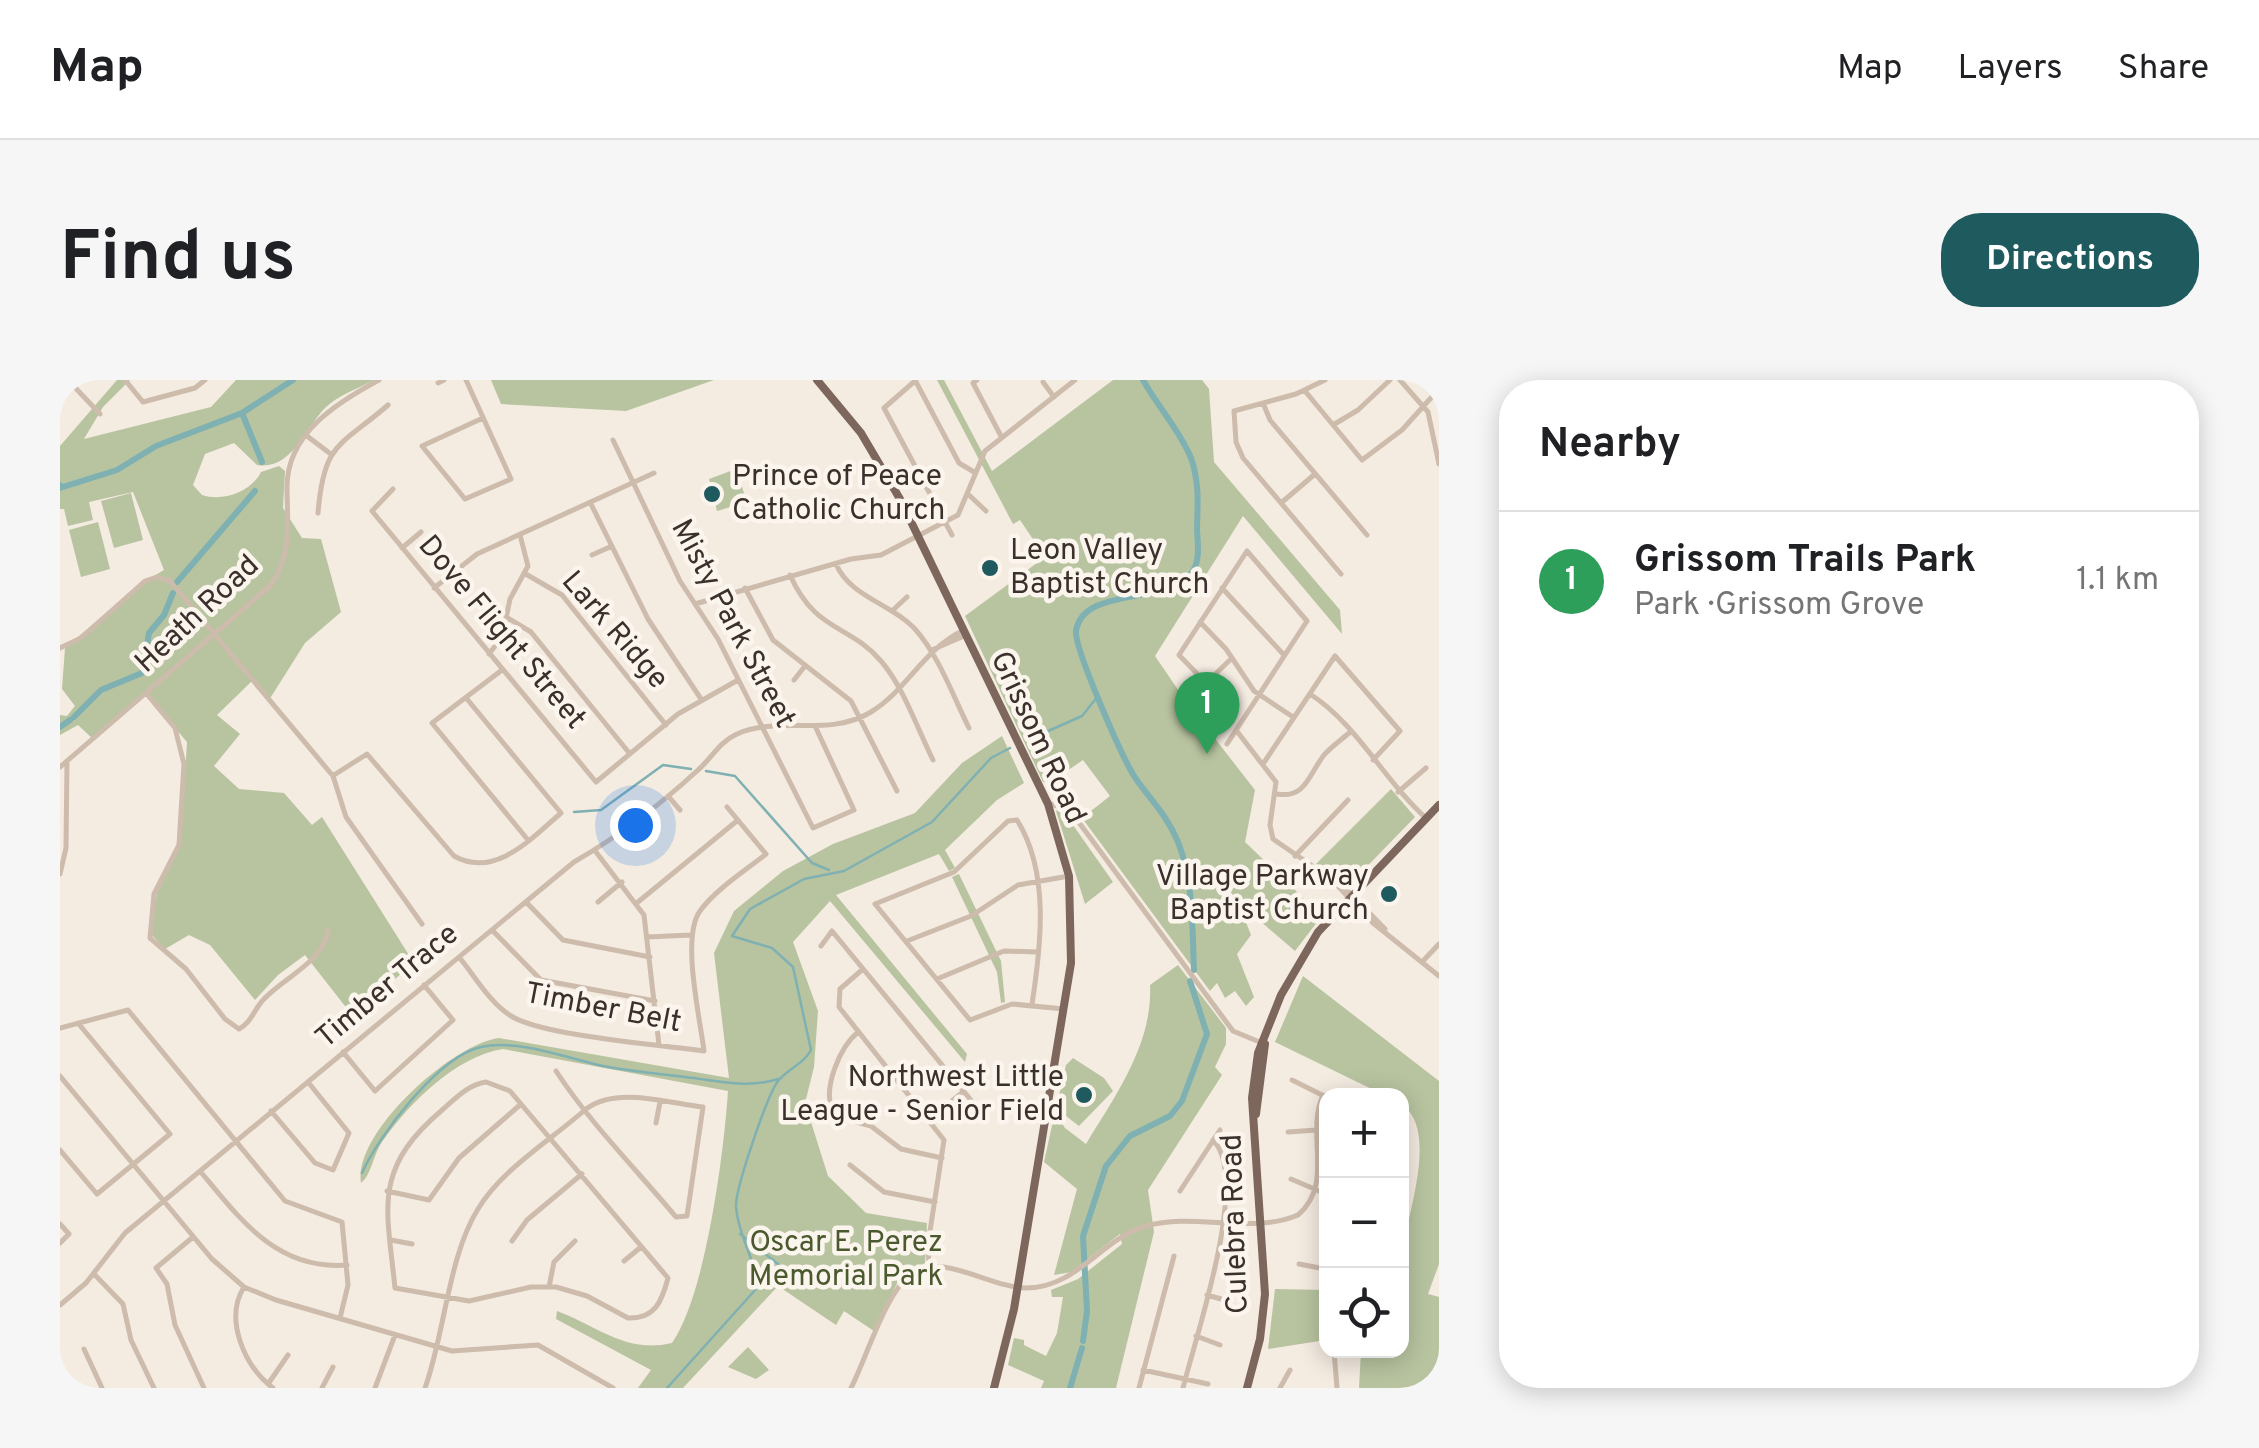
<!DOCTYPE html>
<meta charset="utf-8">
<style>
:root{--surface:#fff;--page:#f6f6f6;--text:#202124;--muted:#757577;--line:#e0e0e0;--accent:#1f5a5e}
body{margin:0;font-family:Overpass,sans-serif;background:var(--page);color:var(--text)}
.controls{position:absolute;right:30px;bottom:30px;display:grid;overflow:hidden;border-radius:20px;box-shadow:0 5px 25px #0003}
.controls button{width:90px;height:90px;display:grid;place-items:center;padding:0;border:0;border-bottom:2px solid var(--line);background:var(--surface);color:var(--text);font:50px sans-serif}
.you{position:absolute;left:575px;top:445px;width:35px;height:35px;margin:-25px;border:8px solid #fff;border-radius:50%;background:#1a73e8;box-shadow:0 0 0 15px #1a73e833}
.badge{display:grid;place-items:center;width:65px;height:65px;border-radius:50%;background:var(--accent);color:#fff;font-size:32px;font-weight:700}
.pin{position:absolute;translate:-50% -82px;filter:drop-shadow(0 2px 5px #0008)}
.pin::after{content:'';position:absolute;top:52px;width:35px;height:30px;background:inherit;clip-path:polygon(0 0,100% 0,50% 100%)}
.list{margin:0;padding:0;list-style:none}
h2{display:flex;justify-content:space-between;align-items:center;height:130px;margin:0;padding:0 40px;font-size:42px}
h2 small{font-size:32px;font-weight:400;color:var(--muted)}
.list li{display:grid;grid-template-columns:65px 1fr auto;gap:30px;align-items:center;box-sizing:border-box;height:140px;padding:0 40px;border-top:2px solid var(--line)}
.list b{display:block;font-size:38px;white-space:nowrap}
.list p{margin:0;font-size:32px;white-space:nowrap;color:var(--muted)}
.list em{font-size:32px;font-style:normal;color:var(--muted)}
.icon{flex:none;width:55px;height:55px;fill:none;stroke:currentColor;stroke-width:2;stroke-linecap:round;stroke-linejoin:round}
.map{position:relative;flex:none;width:1379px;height:1008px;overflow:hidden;border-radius:40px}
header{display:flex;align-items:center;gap:60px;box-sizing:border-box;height:140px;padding:0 50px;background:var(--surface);border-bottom:2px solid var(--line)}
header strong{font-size:48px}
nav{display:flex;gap:55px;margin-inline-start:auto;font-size:35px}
.intro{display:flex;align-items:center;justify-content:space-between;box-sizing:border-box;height:240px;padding:0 60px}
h1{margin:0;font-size:70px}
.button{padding:25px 45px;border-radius:40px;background:var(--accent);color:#fff;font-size:35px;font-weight:700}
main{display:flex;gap:60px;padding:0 60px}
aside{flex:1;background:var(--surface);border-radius:40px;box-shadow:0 5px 25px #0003}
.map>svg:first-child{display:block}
</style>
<header>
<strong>Map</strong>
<nav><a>Map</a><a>Layers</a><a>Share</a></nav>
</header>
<div class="intro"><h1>Find us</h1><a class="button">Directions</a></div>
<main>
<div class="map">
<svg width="1379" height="1008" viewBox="0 0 1379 1008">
<rect width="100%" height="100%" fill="#f4ebe1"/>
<!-- green -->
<path fill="#b8c4a0" d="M 57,0 L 70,0 L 43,27 L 24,59 L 151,27 L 176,0 L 314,0 C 299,8 279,15 266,27 C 246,46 232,91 197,85 L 174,63 L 145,74 L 133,105 L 142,115 C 163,122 191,112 201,92 L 219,86 L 225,91 L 223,128 L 242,158 L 261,159 L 281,232 L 245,263 L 209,320 L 193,300 L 157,335 L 180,354 L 154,386 L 179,409 L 224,413 L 252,445 L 262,437 L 354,583 L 292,635 L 245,575 L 218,595 L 195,620 L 150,565 L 129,555 L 105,569 L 90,553 L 97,513 L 121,465 L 127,362 L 86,314 L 33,359 L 18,345 L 0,355 L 0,335 L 7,336 L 15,326 L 2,309 L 5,268 L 80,204 L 104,190 L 73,112 L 29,122 L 33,140 L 8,146 L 4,129 L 0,129 L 0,66 Z
M 431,0 L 654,0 L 566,31 L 441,24 Z
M 877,0 L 884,0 L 932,91 L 1053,0 L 1142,0 L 1149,9 L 1154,82 L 1280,230 L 1282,254 L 1183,136 L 1095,276 L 1125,320 L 1138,312 L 1142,316 L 1135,333 L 1195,410 L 1185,462 L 1232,507 L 1252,490 L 1235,510 L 1261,537 L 1235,571 L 1178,522 L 1191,555 L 1177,574 L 1194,617 L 1186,626 L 1175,611 L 1165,618 L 1157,603 L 1150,611 L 1022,438 L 1050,416 L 1023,380 L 994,400 L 983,402 L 905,236 L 985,177 L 960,140 L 953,144 Z
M 676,89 L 687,122 L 657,131 L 649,99 Z
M 71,113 L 83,160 L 54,168 L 41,121 Z
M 38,142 L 50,189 L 21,197 L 9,150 Z
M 942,356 L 964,403 L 937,420 L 885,470 L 895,488 L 889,491 L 879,474 L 776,515 L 907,674 L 905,682 L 770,521 L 733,562 L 758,631 L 754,687 L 745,723 L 768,796 L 806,833 L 867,843 L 865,883 L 839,899 L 814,951 L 784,931 L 776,945 L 718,906 L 623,1008 L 578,1008 L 591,990 L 496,939 L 497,931 C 537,946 567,974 612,963 C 646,914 664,772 668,711 L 443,669 C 396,676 348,724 322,762 C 313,775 312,794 301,803 C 293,753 392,664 439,658 L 669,698 L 654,573 L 674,531 L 723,491 L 773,464 L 855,433 L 902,383 Z
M 1331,409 L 1355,437 L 1287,507 L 1256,484 Z
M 1001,428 L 1053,502 L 1025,524 L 996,431 Z
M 899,494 L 941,581 L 945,622 L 941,623 L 937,592 L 892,497 Z
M 1118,585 L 1166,648 L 1166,664 L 1155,687 L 1162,695 L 1088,810 L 1094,852 L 1056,1008 L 981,1008 L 984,1001 L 948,985 L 954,958 L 964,960 L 964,965 L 986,976 L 997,953 L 1003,917 L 992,917 L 991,910 L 1018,899 L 1062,864 L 1060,854 L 1011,892 L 994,895 L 1017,809 L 984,782 L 995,732 L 1005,748 L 1026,764 C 1055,716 1093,664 1090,605 Z
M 1243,596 L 1379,701 L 1379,884 L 1368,914 L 1379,917 L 1379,1006 L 1375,1008 L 1299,1008 L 1301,971 L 1342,971 C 1342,940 1337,906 1342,875 C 1347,833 1379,752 1342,724 L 1342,716 L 1324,715 L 1215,662 Z
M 1013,678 L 1044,698 L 1053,711 L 1019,746 L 1006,736 L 998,720 L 1006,685 Z
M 1215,909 L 1266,910 L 1266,960 L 1208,969 Z
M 688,967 L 709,990 L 696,999 L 668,987 Z"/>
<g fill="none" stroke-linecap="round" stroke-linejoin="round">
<!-- stream -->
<path stroke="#7fb0b2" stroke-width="2.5" d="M 0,103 L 4,107
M 968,360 L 1022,336 L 1038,316
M 646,391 L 675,396 L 752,483 L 769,490
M 514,432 L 541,430 L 603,385 L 631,389
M 302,793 C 319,755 379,676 421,667 C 460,659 505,678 543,686 C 573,692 604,694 634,698 C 663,702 690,708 718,699
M 680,854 L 737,899
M 607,1008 L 696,909 C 697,879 678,857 676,827 C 675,809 707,716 718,701 C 728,688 743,685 751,670 L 733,587 L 712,568 L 672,556 L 690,529 L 744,499 L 784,491 L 872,442 L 931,378 L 950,368"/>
<!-- river -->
<path stroke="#7fb0b2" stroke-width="6" d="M 1083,0 C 1098,27 1119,49 1131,78 C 1139,101 1138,122 1137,146 C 1137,160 1141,178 1133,191 C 1112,226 1023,205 1016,251 C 1014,268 1064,382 1076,399 C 1091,420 1108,437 1118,462 C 1134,502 1132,548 1134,590
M 182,33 L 202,82
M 0,108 L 57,90 L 96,66 L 182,33 L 233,0
M 117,202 L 195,111
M 14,337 L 41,310 L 82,293 L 89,253 L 104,235 L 113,213
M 0,347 L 10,340
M 1023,961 L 1027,931 L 1023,856 L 1046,786 L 1070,756 L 1110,736 L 1122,721 L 1147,654 L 1130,601
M 1010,1008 L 1022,968"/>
<!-- minor -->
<path stroke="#cdbbac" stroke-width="5" d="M 8,0 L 40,34
M 65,0 L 83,22 L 135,8 L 145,0
M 406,0 L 451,99 L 405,119 L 362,66 L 423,38
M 855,0 L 899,83 L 914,92
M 856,0 L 824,28 L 892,155
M 917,0 L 913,3 L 941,56
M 1265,0 L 1236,14 L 1174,31 L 1176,62 L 1183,78 L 1281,194
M 1340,0 L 1368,32 L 1379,84
M 983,2 L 994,17
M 378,3 L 384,0
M 1245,11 L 1302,80 L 1342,50 L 1379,9
M 1203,23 L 1210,40 L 1307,155
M 1273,45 L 1298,30 L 1330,0
M 247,56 L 272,75
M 553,60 L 620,201 L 658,259 L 753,448 L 794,430 L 756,348
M 333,109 L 312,131 L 536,402 L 618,334 L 678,300
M 909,115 L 926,131
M 1221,123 L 1255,94
M 531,124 L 588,239 L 641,319
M 258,133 C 264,61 280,67 328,25
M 342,168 L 361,152
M 532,175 L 552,166
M 776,184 C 790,217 832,224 855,249 C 879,276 893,316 909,348
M 464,193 L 502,215 L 606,345
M 730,195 C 756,253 788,243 821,281 C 844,308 857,348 873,380
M 374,208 L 417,174 L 594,93
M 685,208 L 713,260 L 791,321 L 837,411
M 1162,208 L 1224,275
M 635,224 L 791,179 L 821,175 L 898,135 L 925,71 L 1015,0
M 833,230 L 847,217
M 446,237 L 471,252 L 570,374
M 1140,242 L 1166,269 L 1194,311 L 1233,337
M 0,268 L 21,258 L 85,201 L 97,197 L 110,201 L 273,396 L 286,437 L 362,544
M 874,269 L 904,256
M 429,274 L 442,257 L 450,219 L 468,186 L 460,155
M 442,290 L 372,343 L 468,460
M 734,300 L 745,286
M 86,313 L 115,348 L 124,384 L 119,465 L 94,514 L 90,558 L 126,589 L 165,639 L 179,649 C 192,642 194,629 204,619 C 223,598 265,581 268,550
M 1250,314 C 1297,344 1325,402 1367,439
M 1176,350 L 1216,402 L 1210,445 L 1213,459 L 1286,509 L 1325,549
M 1167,364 L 1247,241 L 1187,171 L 1119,275 L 1146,303 L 1172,278
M 1203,384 L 1275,276 L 1340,351 L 1313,380
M 0,387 L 211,205 C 233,173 227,143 227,107 C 227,53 278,22 319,0
M 274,395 L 307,374 L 394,476 C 435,499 472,458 501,433 L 407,319
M 1338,412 L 1366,388
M 1217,414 C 1246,419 1249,394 1264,375 C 1271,367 1281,360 1289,353
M 608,416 L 620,430
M 990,424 L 1009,429 L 1173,651 L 1202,663
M 573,446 L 584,459
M 536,472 L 584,535 L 599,665
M 1235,476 L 1288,420
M 0,494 L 6,468 L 7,381
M 1274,502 L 1313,543 L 1379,596
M 466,522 L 503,560 L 590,577
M 538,522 L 562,502
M 578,522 L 678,440
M 432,550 L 481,600 L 595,621
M 587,557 L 631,555
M 847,561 L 911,536 L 958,505 L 1009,496
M 761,566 L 772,551 L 924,736
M 399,577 C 414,595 430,623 451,636 C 484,656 601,665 644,671 C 640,638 621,557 640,531 C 656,509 685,491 706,474 L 667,427
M 1362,582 L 1379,564
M 803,589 L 780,609 L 779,627 L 884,760 L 868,864 L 869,886
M 877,599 L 944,571 L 978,572
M 972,624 C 981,566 990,492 957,440 L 948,441 L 894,492 L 815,524 L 910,640 L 952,624 L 1004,629
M 0,648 L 68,630 L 225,821 L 282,842 L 288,905 L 280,938
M 798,652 C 780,667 763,707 772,730 L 782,738 L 811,746 L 841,769 L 882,778
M 283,672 L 315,711 L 393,640 L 364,605
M 0,696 L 152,879 L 184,907 L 216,920 L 392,971 L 478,965 L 553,1008
M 1232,700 L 1266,717
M 820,701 L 832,692
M 426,702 L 450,711 L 608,898 C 602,921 595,939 568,938 L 527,916 L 496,907 L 471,907 L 409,921 L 335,908 C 327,828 312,790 381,731 C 395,719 407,705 426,702 Z
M 211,731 L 255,783 L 273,790 L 289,753 L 248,702
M 870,739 L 903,712
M 596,743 L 600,722
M 1228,752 L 1256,750
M 1342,754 L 1342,793
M 0,770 L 37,814 L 110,754 L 18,643
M 790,785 L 824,812 L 875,822
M 140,791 C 180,839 217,891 287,885
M 1231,799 L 1266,814
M 327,811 L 369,820 L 399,778 L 461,724
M 1120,811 L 1160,750
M 0,844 L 9,854 L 0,863
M 133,857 L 96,888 L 107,904 L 115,945 L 144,1008
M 331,860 L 352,864
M 452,861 L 467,840 L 522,794
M 564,881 L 581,867
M 1239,884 L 1265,889
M 34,894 L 63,924 L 71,960 L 94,1008
M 1265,899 L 1266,884
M 184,907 C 164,939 184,986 213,1008
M 489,907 L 494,882 L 515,861
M 1147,915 L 1168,921
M 0,925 L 26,903 L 65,853 L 514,482 C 559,456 599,426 638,390 C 652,378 659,362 677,354 C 720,335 768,358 811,332 C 848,309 862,271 902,251
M 1136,956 L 1160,965
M 24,969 L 42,1008
M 1274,971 L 1277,1008
M 1083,990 L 1148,1004
M 208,1004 L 228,975
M 262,1008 L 273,987
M 315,1008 L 335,955
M 365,1008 C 385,953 388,877 418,829 C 442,789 491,760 526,729 C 557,706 607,723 643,727 L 627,836 L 616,837 C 576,789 530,743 496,691
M 791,1008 C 806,979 826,912 851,894 C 881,871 930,908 967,908 C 1018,907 1041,859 1086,846 C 1134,832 1191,855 1238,835 C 1275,803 1245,754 1263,715
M 1079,1008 L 1114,876
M 1123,1008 C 1135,958 1191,798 1153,760
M 1220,1008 L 1230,990"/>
<!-- major -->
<path stroke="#7d675c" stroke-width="8" d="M 757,0 L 801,53 L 840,119 L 988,424 L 1009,496 L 1011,583 L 954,929 L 934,1008
M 1196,734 L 1205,664
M 1187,1008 L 1200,959 L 1205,914 L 1192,718 L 1198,673 L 1221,615 L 1258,552 L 1379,425"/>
</g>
<!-- markers -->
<g fill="#1f5a5e" stroke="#fbf5ee" stroke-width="4">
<circle cx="652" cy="114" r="10"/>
<circle cx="930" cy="188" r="10"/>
<circle cx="1329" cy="514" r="10"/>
<circle cx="1024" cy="715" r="10"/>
</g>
<g text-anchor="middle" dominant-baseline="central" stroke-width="9" stroke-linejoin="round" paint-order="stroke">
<!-- poi labels -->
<g font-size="30" fill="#3b302b" stroke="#fbf5ee" text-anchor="start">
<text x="672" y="97">Prince of Peace<tspan x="672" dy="34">Catholic Church</tspan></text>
<text x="950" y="171">Leon Valley<tspan x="950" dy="34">Baptist Church</tspan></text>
<text x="1309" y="497" text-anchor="end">Village Parkway<tspan x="1309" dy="34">Baptist Church</tspan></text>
<text x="1004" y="698" text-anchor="end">Northwest Little<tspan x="1004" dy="34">League - Senior Field</tspan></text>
</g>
<!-- street labels -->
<g font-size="30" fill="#3b302b" stroke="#fbf5ee">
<text transform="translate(138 235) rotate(-43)">Heath Road</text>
<text transform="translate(672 244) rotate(62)">Misty Park Street</text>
<text transform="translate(554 251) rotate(49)">Lark Ridge</text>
<text transform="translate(441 253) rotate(50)">Dove Flight Street</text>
<text transform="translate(977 358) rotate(65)">Grissom Road</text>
<text transform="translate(328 607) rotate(-40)">Timber Trace</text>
<text transform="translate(543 629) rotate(11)">Timber Belt</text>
<text transform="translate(1176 844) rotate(-92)">Culebra Road</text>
</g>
<!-- park labels -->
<g font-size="30" fill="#4a5a2e" stroke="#fbf5ee">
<text x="786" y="863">Oscar E. Perez<tspan x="786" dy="34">Memorial Park</tspan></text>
</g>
</g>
</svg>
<div class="controls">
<button>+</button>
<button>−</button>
<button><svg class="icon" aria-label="locate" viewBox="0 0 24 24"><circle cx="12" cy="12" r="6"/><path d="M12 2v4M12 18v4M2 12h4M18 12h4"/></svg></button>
</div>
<div class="you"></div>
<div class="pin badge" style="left:1147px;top:374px;background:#2e9e5b">1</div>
</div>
<aside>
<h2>Nearby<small></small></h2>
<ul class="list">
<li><span class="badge" style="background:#2e9e5b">1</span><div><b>Grissom Trails Park</b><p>Park · Grissom Grove</p></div><em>1.1 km</em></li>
</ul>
</aside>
</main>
